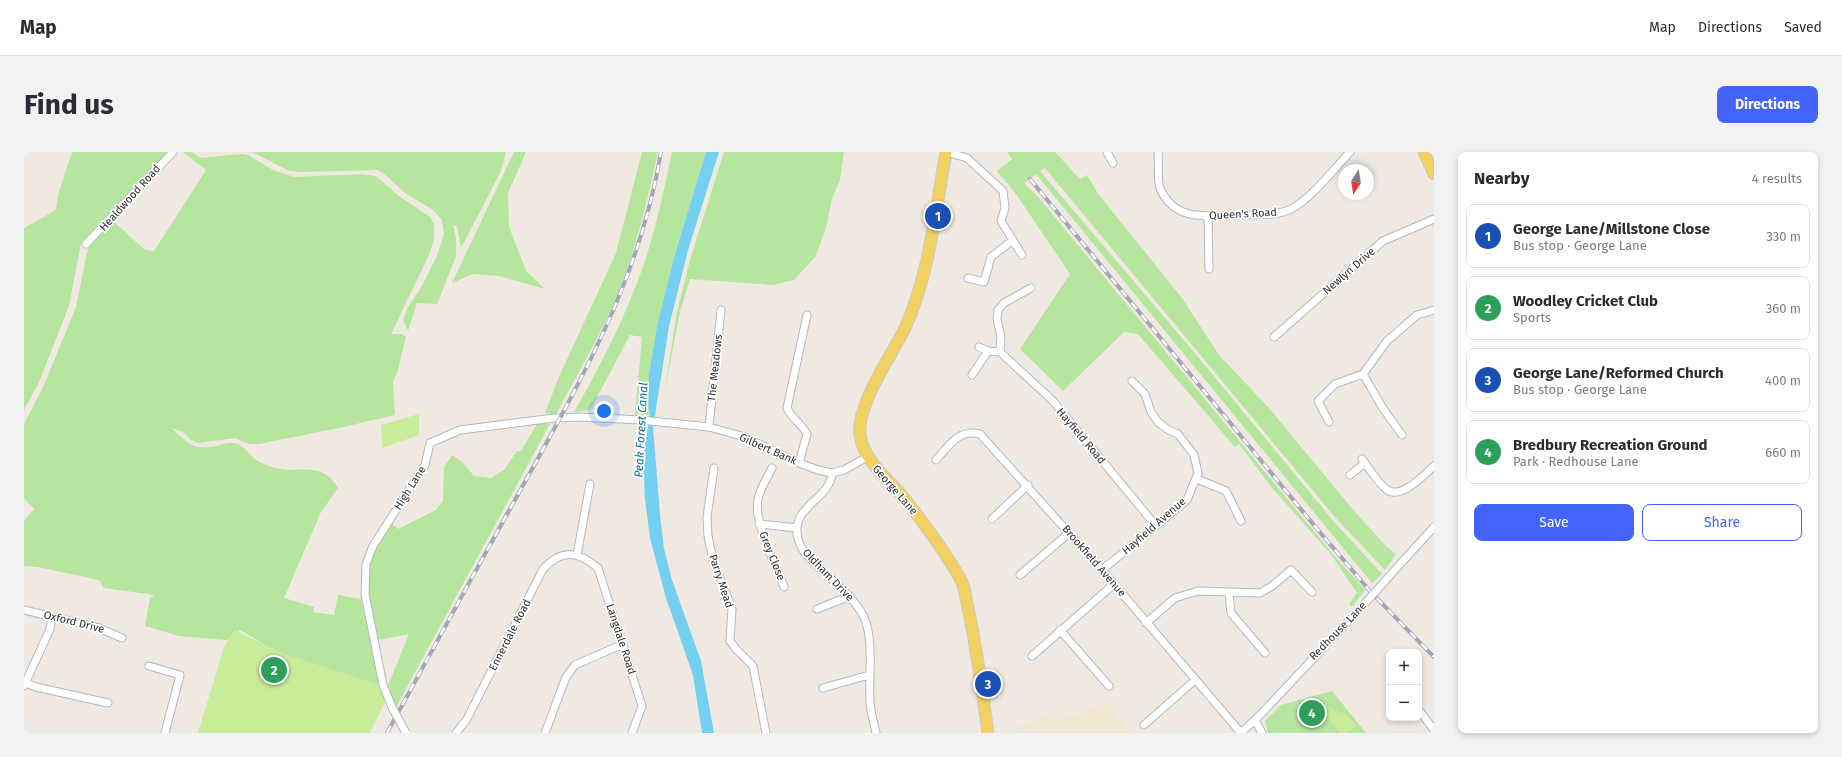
<!DOCTYPE html>
<meta charset="utf-8">
<style>
:root{--surface:#fff;--page:#f2f2f3;--text:#2b2b33;--muted:#7c7c81;--line:#e1e1e2;--accent:#4264fb}
body{margin:0;font-family:"Fira Sans",sans-serif;background:var(--page);color:var(--text)}
.controls{position:absolute;right:12px;bottom:12px;display:grid;overflow:hidden;border-radius:8px;box-shadow:0 2px 6px #0003}
.controls button{width:36px;height:36px;display:grid;place-items:center;padding:0;border:0;border-bottom:1px solid var(--line);background:var(--surface);color:var(--text);font:20px sans-serif}
.compass{position:absolute;left:1314px;top:12px;width:36px;height:36px;border-radius:50%;background:var(--surface);box-shadow:0 2px 6px #0003;rotate:192deg}
.you{position:absolute;left:580px;top:259px;width:14px;height:14px;margin:-10px;border:3px solid #fff;border-radius:50%;background:#1a73e8;box-shadow:0 0 0 6px #1a73e833}
.badge{display:grid;place-items:center;width:26px;height:26px;border-radius:50%;background:var(--accent);color:#fff;font-size:13px;font-weight:700}
.pin{position:absolute;translate:-50% -50%;border:2px solid #fff;box-shadow:0 1px 4px #0006}
.list{margin:0;padding:0;list-style:none}
h2{display:flex;justify-content:space-between;align-items:center;height:52px;margin:0;padding:0 16px;font-size:17px}
h2 small{font-size:13px;font-weight:400;color:var(--muted)}
.list li{display:grid;grid-template-columns:26px 1fr auto;gap:12px;align-items:center;box-sizing:border-box;height:64px;margin:0 8px 8px;padding:0 8px;border:1px solid var(--line);border-radius:8px}
.list b{display:block;font-size:15px;white-space:nowrap}
.list p{margin:0;font-size:13px;white-space:nowrap;color:var(--muted)}
.list em{font-size:13px;font-style:normal;color:var(--muted)}
.actions{display:flex;gap:8px;padding:12px 16px}
.actions a{flex:1;padding:9px 0;border:1px solid var(--accent);border-radius:8px;text-align:center;font-size:14px;color:var(--accent)}
.actions .main{background:var(--accent);color:#fff}
.map{position:relative;flex:none;width:1410px;height:581px;overflow:hidden;border-radius:8px}
header{display:flex;align-items:center;gap:24px;box-sizing:border-box;height:56px;padding:0 20px;background:var(--surface);border-bottom:1px solid var(--line)}
header strong{font-size:19px}
nav{display:flex;gap:22px;margin-inline-start:auto;font-size:14px}
.intro{display:flex;align-items:center;justify-content:space-between;box-sizing:border-box;height:96px;padding:0 24px}
h1{margin:0;font-size:28px}
.button{padding:10px 18px;border-radius:8px;background:var(--accent);color:#fff;font-size:14px;font-weight:700}
main{display:flex;gap:24px;padding:0 24px}
aside{flex:1;background:var(--surface);border-radius:8px;box-shadow:0 2px 6px #0003}
.map>svg:first-child{display:block}
</style>
<header>
<strong>Map</strong>
<nav><a>Map</a><a>Directions</a><a>Saved</a></nav>
</header>
<div class="intro"><h1>Find us</h1><a class="button">Directions</a></div>
<main>
<div class="map">
<svg width="1410" height="581" viewBox="0 0 1410 581">
<rect width="100%" height="100%" fill="#efe9e1"/>
<!-- education -->
<path fill="#f0e6d1" d="M 1082,551 L 1107,581 L 996,581 L 993,575 L 1037,557 L 1041,567 Z"/>
<!-- green -->
<path fill="#b6e59e" d="M 48,0 L 145,0 L 57,91 L 45,154 L 15,230 L 0,258 L 0,76 L 32,58 L 34,43 Z
M 159,0 L 168,0 L 176,6 L 218,2 L 224,3 L 249,18 L 270,25 L 337,22 L 352,24 L 375,44 L 406,65 L 410,72 L 410,88 L 404,105 L 367,182 L 377,182 L 382,185 L 373,221 L 369,229 L 371,263 L 315,276 L 235,292 L 225,292 L 211,286 L 174,291 L 167,288 L 159,280 L 147,276 C 164,290 167,299 192,294 C 197,293 204,290 210,291 C 220,292 224,302 231,307 C 236,311 245,314 251,316 C 277,322 297,308 314,336 L 297,360 L 260,446 L 290,455 L 289,460 L 310,463 L 314,443 L 337,447 L 357,534 L 265,504 L 250,498 L 216,478 L 203,488 L 155,484 L 121,474 L 126,446 L 131,443 L 80,436 L 75,428 L 14,415 L 0,414 L 0,369 L 10,357 L 0,346 L 0,272 L 20,233 L 52,155 L 64,96 L 88,68 L 121,98 L 130,99 L 182,18 Z
M 228,0 L 482,0 L 476,21 L 437,96 L 433,74 L 429,73 L 432,86 L 432,104 L 413,152 L 393,151 L 384,179 L 379,168 L 383,157 L 398,134 L 413,104 L 420,82 L 418,68 L 409,58 L 381,41 L 359,21 L 353,18 L 275,20 L 263,18 Z
M 490,0 L 502,0 L 484,41 L 485,75 L 502,119 L 521,137 L 475,124 L 449,122 L 428,131 Z
M 618,0 L 634,0 C 622,56 608,114 583,166 C 568,198 549,230 532,262 L 521,261 L 534,227 L 592,101 Z
M 648,0 L 682,0 L 651,102 L 633,174 L 625,222 L 626,263 L 611,263 L 618,185 L 606,183 L 566,258 L 550,260 C 577,213 602,164 620,112 C 632,76 640,38 648,0 Z
M 700,0 L 820,0 L 816,28 L 808,46 L 802,76 L 792,104 L 770,128 L 749,133 L 666,127 L 656,160 L 640,243 L 653,160 L 666,108 Z
M 983,0 L 1031,0 L 1056,27 L 1063,23 L 1075,43 L 1158,146 L 1195,203 L 1245,256 L 1330,359 L 1363,395 L 1372,402 L 1361,418 L 1310,364 L 1021,16 L 1016,19 L 1180,212 L 1311,371 L 1358,422 L 1348,431 L 1012,22 L 1000,31 L 1015,46 L 1307,400 L 1341,438 L 1328,455 L 1325,452 L 1333,441 L 1306,401 L 1249,337 L 1215,292 L 1211,295 L 1114,182 L 1100,180 L 1039,239 L 996,197 L 1046,122 L 992,42 L 973,19 L 988,7 Z
M 513,272 L 526,272 L 372,555 L 363,536 L 385,482 L 354,488 C 347,457 337,424 352,394 C 356,386 363,378 368,371 L 374,377 L 412,358 L 419,349 L 420,315 L 428,303 L 438,310 L 450,324 L 467,326 L 480,318 L 493,299 L 497,299 Z
M 1308,539 L 1342,581 L 1244,581 L 1241,569 L 1257,553 Z"/>
<!-- pitch -->
<path fill="#c9ec9a" d="M 395,262 L 395,283 L 358,296 L 357,273 Z
M 210,478 L 265,504 L 357,534 L 361,550 L 346,581 L 174,581 L 200,495 Z
M 1302,551 L 1309,559 L 1322,562 L 1332,574 L 1324,581 L 1316,581 L 1296,556 Z"/>
<!-- water -->
<path fill="#75cff0" d="M 682,0 L 695,0 L 664,98 L 645,174 L 629,276 L 636,362 L 640,397 L 648,428 L 677,509 L 690,581 L 678,581 L 669,523 L 642,446 L 626,386 L 621,347 L 619,305 L 626,262 L 624,251 L 625,222 L 633,174 L 651,102 Z"/>
<g fill="none" stroke-linecap="round" stroke-linejoin="round">
<!-- minor casing -->
<g stroke="#b4b7c1" stroke-width="9">
<path id="minor" d="M 922,0 L 943,6 L 979,39 L 981,56 L 977,69 L 998,103
M 1083,0 L 1089,11
M 1134,0 C 1135,11 1133,27 1136,36 C 1150,70 1183,64 1213,63 C 1230,62 1250,65 1267,57 C 1287,47 1310,17 1326,0
M 1184,64 L 1185,117
M 62,92 L 149,0
M 944,126 L 960,130 L 967,105 L 989,88
M 1250,185 L 1359,89 L 1410,67
M 955,195 L 964,199
M 976,200 L 977,185 L 973,167 L 974,158 L 980,151 L 1007,136
M 1339,222 L 1358,255 L 1378,283
M 948,223 L 964,199 L 976,200 L 1029,249 L 1132,374
M 1305,270 L 1294,249 L 1311,232 L 1339,222 L 1363,189 L 1393,163 L 1410,158
M 685,275 L 697,158
M 1338,307 C 1345,316 1353,330 1362,337 C 1376,349 1400,323 1410,314
M 912,308 C 926,293 934,277 956,282 L 1078,418 L 1217,581
M 775,311 L 783,282 C 778,272 768,267 763,256 L 783,163
M 690,316 L 683,365 L 684,384 L 689,408 L 708,457 L 706,489 L 712,497 L 729,514 L 742,581
M 748,316 C 743,326 736,337 734,347 C 729,370 752,413 760,435
M 808,321 C 807,344 774,353 773,376 C 772,384 776,395 781,401 C 799,422 821,436 836,458 C 852,481 844,525 846,551 C 847,561 850,571 852,581
M 1326,323 L 1341,311
M 1173,327 L 1202,339 L 1217,369
M 968,367 L 1004,333
M 735,372 L 773,376
M 553,403 L 566,332
M 1378,410 L 1410,375
M 1078,418 L 1163,348 L 1174,321 L 1170,303 L 1154,282 L 1143,277 L 1134,270 L 1127,260 L 1121,242 L 1108,229
M 996,423 L 1045,381
M 1205,441 L 1207,461 L 1241,501
M 793,457 L 826,444
M 0,458 L 75,476 L 98,486
M 1122,471 L 1151,446 L 1174,439 L 1236,441 L 1248,434 L 1267,418 L 1288,440
M 1036,478 L 1085,534
M 1008,504 L 1090,432
M 125,514 L 156,523 L 141,581
M 2,531 L 12,535 L 84,551
M 0,534 L 26,477 L 28,465
M 799,536 L 845,523
M 368,555 L 359,533 L 341,442 L 342,412 L 349,394 L 401,313 L 406,291 L 436,278 L 530,266 L 556,265 L 617,268 L 685,275 L 721,285 L 775,311 L 794,318 L 808,321 L 820,318 L 843,305
M 1395,558 L 1410,578
M 1231,568 L 1238,581
M 1120,573 L 1171,528
M 432,581 L 443,567 L 519,417 C 538,397 554,399 574,416 L 618,554 L 608,581
M 521,581 L 542,525 L 551,513 L 599,492
M 1217,581 L 1238,561 L 1335,458"/>
</g>
<!-- primary casing -->
<g stroke="#c9c9c9" stroke-width="13">
<path id="primary" d="M 922,0 C 912,55 905,125 881,176 C 868,203 832,253 836,283 C 841,311 862,324 879,345 C 900,371 920,398 937,428 C 941,436 942,447 944,456 C 953,497 958,539 964,581
M 1400,0 L 1410,22"/>
</g>
<!-- minor -->
<use href="#minor" stroke="#fff" stroke-width="7"/>
<!-- primary -->
<use href="#primary" stroke="#f2d163" stroke-width="11"/>
<!-- rail casing -->
<g stroke="#a3a6b8" stroke-width="4">
<path id="rail" d="M 1006,27 L 1294,378 L 1345,438 L 1410,505
M 363,581 C 407,500 452,418 497,337 C 558,227 616,126 637,0"/>
</g>
<!-- rail -->
<use href="#rail" stroke="#fff" stroke-width="2.5" stroke-dasharray="8" stroke-linecap="butt"/>
<!-- minor-bridge casing -->
<g stroke="#b4b7c1" stroke-width="9" stroke-linecap="butt">
<path id="minor-bridge" d="M 1335,458 L 1378,410
M 368,555 L 382,581"/>
</g>
<!-- minor-bridge -->
<use href="#minor-bridge" stroke="#fff" stroke-width="7"/>
</g>
<g text-anchor="middle" dominant-baseline="central" stroke-width="3.5" stroke-linejoin="round" paint-order="stroke">
<!-- street labels -->
<g font-size="11" fill="#2e2e2e" stroke="#fff">
<text transform="translate(106 46) rotate(-48)">Healdwood Road</text>
<text transform="translate(1219 62) rotate(-3)">Queen's Road</text>
<text transform="translate(1325 119) rotate(-41)">Newlyn Drive</text>
<text transform="translate(691 216) rotate(-84)">The Meadows</text>
<text transform="translate(1057 284) rotate(50)">Hayfield Road</text>
<text transform="translate(744 297) rotate(24)">Gilbert Bank</text>
<text transform="translate(386 336) rotate(-58)">High Lane</text>
<text transform="translate(871 338) rotate(49)">George Lane</text>
<text transform="translate(1130 374) rotate(-41)">Hayfield Avenue</text>
<text transform="translate(748 404) rotate(68)">Grey Close</text>
<text transform="translate(1070 409) rotate(49)">Brookfield Avenue</text>
<text transform="translate(804 423) rotate(46)">Oldham Drive</text>
<text transform="translate(697 429) rotate(72)">Parry Mead</text>
<text transform="translate(50 470) rotate(14)">Oxford Drive</text>
<text transform="translate(1314 479) rotate(-46)">Redhouse Lane</text>
<text transform="translate(486 483) rotate(-63)">Ennerdale Road</text>
<text transform="translate(597 487) rotate(72)">Langdale Road</text>
</g>
<!-- water labels -->
<g font-size="12" font-style="italic" fill="#0d6fa3" stroke="#fff">
<text transform="translate(617 278) rotate(-87)">Peak Forest Canal</text>
</g>
</g>
</svg>
<div class="controls">
<button>+</button>
<button>−</button>
</div>
<svg class="compass" viewBox="-18 -18 36 36"><path d="M0-13l5 13h-10z" fill="#e53935"/><path d="M0 13l5-13h-10z" fill="#7c7c81"/></svg>
<div class="you"></div>
<div class="pin badge" style="left:914px;top:64px;background:#1a4fb4">1</div>
<div class="pin badge" style="left:250px;top:518px;background:#2e9e5b">2</div>
<div class="pin badge" style="left:964px;top:532px;background:#1a4fb4">3</div>
<div class="pin badge" style="left:1288px;top:561px;background:#2e9e5b">4</div>
</div>
<aside>
<h2>Nearby<small>4 results</small></h2>
<ul class="list">
<li><span class="badge" style="background:#1a4fb4">1</span><div><b>George Lane/Millstone Close</b><p>Bus stop · George Lane</p></div><em>330 m</em></li>
<li><span class="badge" style="background:#2e9e5b">2</span><div><b>Woodley Cricket Club</b><p>Sports</p></div><em>360 m</em></li>
<li><span class="badge" style="background:#1a4fb4">3</span><div><b>George Lane/Reformed Church</b><p>Bus stop · George Lane</p></div><em>400 m</em></li>
<li><span class="badge" style="background:#2e9e5b">4</span><div><b>Bredbury Recreation Ground</b><p>Park · Redhouse Lane</p></div><em>660 m</em></li>
</ul>
<div class="actions"><a class="main">Save</a><a>Share</a></div>
</aside>
</main>
